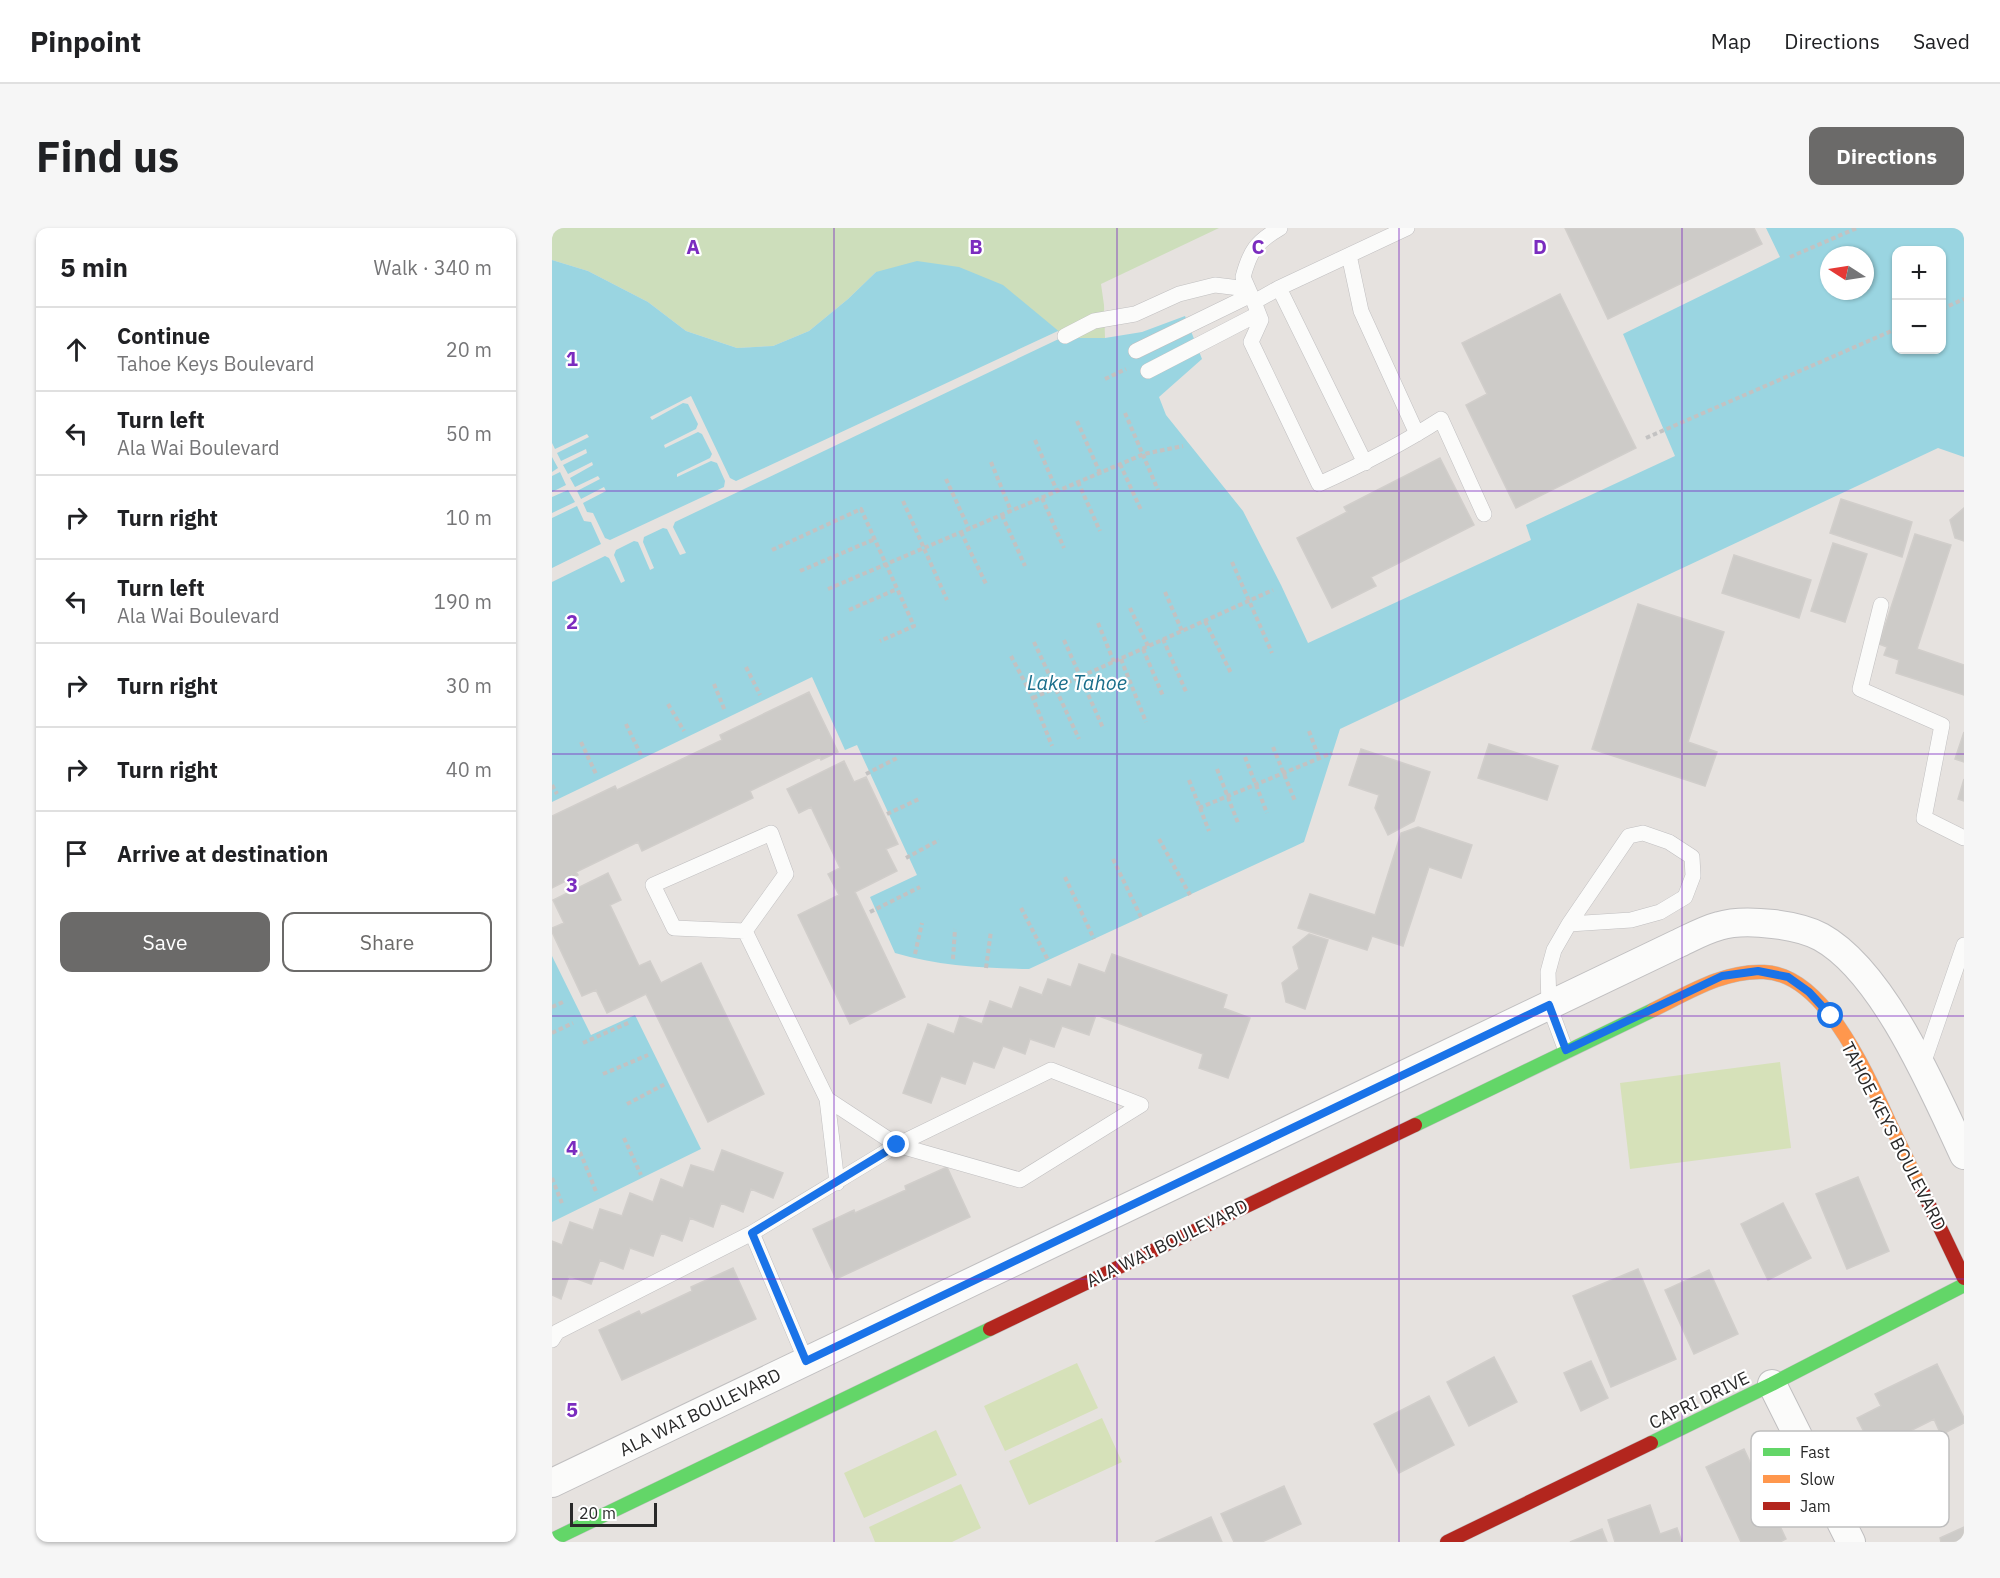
<!DOCTYPE html>
<meta charset="utf-8">
<style>
:root{--surface:#fff;--page:#f6f6f6;--text:#202124;--muted:#757577;--line:#e0e0e0;--accent:#6b6a69}
body{margin:0;font-family:"IBM Plex Sans",sans-serif;background:var(--page);color:var(--text)}
.controls{position:absolute;right:18px;top:18px;display:grid;overflow:hidden;border-radius:12px;box-shadow:0 2px 4px #0004}
.controls button{width:54px;height:54px;display:grid;place-items:center;padding:0;border:0;border-bottom:2px solid var(--line);background:var(--surface);color:var(--text);font:30px sans-serif}
.compass{position:absolute;left:1268px;top:18px;width:54px;height:54px;border-radius:50%;background:var(--surface);box-shadow:0 2px 4px #0004;rotate:282deg}
.scale{position:absolute;left:18px;bottom:15px;width:87px;box-sizing:border-box;padding-left:6px;border:3px solid #292929;border-top:0;font-size:16px;line-height:21px;white-space:nowrap;color:#292929;-webkit-text-stroke:4px #fff;paint-order:stroke}
.stop{position:absolute;width:18px;height:18px;margin:-14px;border:4px solid #1a73e8;border-radius:50%;background:#fff}
.stop.end{background:#1a73e8;border-color:#fff;box-shadow:0 2px 6px #0008}
.list{margin:0;padding:0;list-style:none}
h2{display:flex;justify-content:space-between;align-items:center;height:78px;margin:0;padding:0 24px;font-size:26px}
h2 small{font-size:20px;font-weight:400;color:var(--muted)}
.list li{display:grid;grid-template-columns:39px 1fr auto;gap:18px;align-items:center;box-sizing:border-box;height:84px;padding:0 24px;border-top:2px solid var(--line)}
.list b{display:block;font-size:22px;white-space:nowrap}
.list p{margin:0;font-size:20px;white-space:nowrap;color:var(--muted)}
.list em{font-size:20px;font-style:normal;color:var(--muted)}
.actions{display:flex;gap:12px;padding:18px 24px}
.actions a{flex:1;padding:14px 0;border:2px solid var(--accent);border-radius:12px;text-align:center;font-size:21px;color:var(--accent)}
.actions .main{background:var(--accent);color:#fff}
.icon{flex:none;width:33px;height:33px;fill:none;stroke:currentColor;stroke-width:2;stroke-linecap:round;stroke-linejoin:round}
.map{position:relative;flex:none;width:1412px;height:1314px;overflow:hidden;border-radius:12px}
header{display:flex;align-items:center;gap:36px;box-sizing:border-box;height:84px;padding:0 30px;background:var(--surface);border-bottom:2px solid var(--line)}
header strong{font-size:28px}
nav{display:flex;gap:33px;margin-inline-start:auto;font-size:21px}
.intro{display:flex;align-items:center;justify-content:space-between;box-sizing:border-box;height:144px;padding:0 36px}
h1{margin:0;font-size:42px}
.button{padding:15px 27px;border-radius:12px;background:var(--accent);color:#fff;font-size:21px;font-weight:700}
main{display:flex;gap:36px;padding:0 36px}
aside{flex:1;background:var(--surface);border-radius:12px;box-shadow:0 2px 4px #0004}
.map>svg:first-child{display:block}
</style>
<header>
<strong>Pinpoint</strong>
<nav><a>Map</a><a>Directions</a><a>Saved</a></nav>
</header>
<div class="intro"><h1>Find us</h1><a class="button">Directions</a></div>
<main>
<aside>
<h2>5 min<small>Walk · 340 m</small></h2>
<ul class="list">
<li><svg class="icon" aria-label="ahead" viewBox="0 0 24 24"><path d="M12 20V5M6 11l6-6 6 6"/></svg><div><b>Continue</b><p>Tahoe Keys Boulevard</p></div><em>20 m</em></li>
<li><svg class="icon" aria-label="left" viewBox="0 0 24 24"><path d="M17 20v-9H6M10 6l-5 5 5 5"/></svg><div><b>Turn left</b><p>Ala Wai Boulevard</p></div><em>50 m</em></li>
<li><svg class="icon" aria-label="right" viewBox="0 0 24 24"><path d="M7 20v-9h11M14 6l5 5-5 5"/></svg><div><b>Turn right</b></div><em>10 m</em></li>
<li><svg class="icon" aria-label="left" viewBox="0 0 24 24"><path d="M17 20v-9H6M10 6l-5 5 5 5"/></svg><div><b>Turn left</b><p>Ala Wai Boulevard</p></div><em>190 m</em></li>
<li><svg class="icon" aria-label="right" viewBox="0 0 24 24"><path d="M7 20v-9h11M14 6l5 5-5 5"/></svg><div><b>Turn right</b></div><em>30 m</em></li>
<li><svg class="icon" aria-label="right" viewBox="0 0 24 24"><path d="M7 20v-9h11M14 6l5 5-5 5"/></svg><div><b>Turn right</b></div><em>40 m</em></li>
<li><svg class="icon" aria-label="arrive" viewBox="0 0 24 24"><path d="M6 21V4h12l-3 4 3 4H6"/></svg><div><b>Arrive at destination</b></div></li>
</ul>
<div class="actions"><a class="main">Save</a><a>Share</a></div>
</aside>
<div class="map">
<svg width="1412" height="1314" viewBox="0 0 1412 1314">
<rect width="100%" height="100%" fill="#e6e2df"/>
<!-- green -->
<path fill="#cddebb" d="M 0,0 L 667,0 L 549,56 L 552,77 L 553,110 L 515,110 L 486,88 L 324,44 L 296,71 L 257,103 L 221,118 L 185,120 L 134,103 L 96,74 L 36,43 L 0,32 Z"/>
<!-- pitch -->
<path fill="#d6e1b9" d="M 1228,834 L 1239,920 L 1078,941 L 1068,855 Z
M 525,1135 L 546,1180 L 453,1223 L 432,1178 Z
M 550,1190 L 570,1234 L 477,1277 L 457,1233 Z
M 384,1202 L 405,1247 L 312,1290 L 292,1245 Z
M 409,1256 L 429,1300 L 400,1314 L 323,1314 L 317,1299 Z"/>
<!-- water -->
<path fill="#9ad5e1" fill-rule="evenodd" d="M 1214,0 L 1412,0 L 1412,229 L 1386,220 L 788,501 L 752,614 L 477,741 C 432,740 386,738 343,725 L 318,669 L 365,647 L 305,517 L 293,522 L 260,449 L 0,574 L 0,32 L 36,43 L 96,74 L 134,103 L 185,120 L 221,118 L 257,103 L 296,71 L 324,44 L 365,33 L 407,39 L 451,57 L 515,110 L 553,110 L 590,104 L 633,88 L 650,131 L 607,169 L 614,187 L 691,283 L 729,357 L 756,415 L 979,312 L 974,297 L 1123,228 L 1071,106 L 1228,29 ZM 1344,22 L 1390,22 L 1390,122 L 1344,122 ZM 1277,27 L 1313,27 L 1313,63 L 1277,63 Z
M 0,728 L 39,807 L 83,787 L 149,921 L 0,994 Z"/>
<!-- pier -->
<path fill="#e6e2df" d="M 506,103 L 513,108 L 123,294 L 121,299 L 134,325 L 128,327 L 115,301 L 111,300 L 92,309 L 91,314 L 102,340 L 98,342 L 86,314 L 82,313 L 64,322 L 62,327 L 73,353 L 69,355 L 57,330 L 53,328 L 0,354 L 0,340 L 49,316 L 39,294 L 32,293 L 25,278 L 0,290 L 0,285 L 23,274 L 16,262 L 0,269 L 0,264 L 14,257 L 8,244 L 0,248 L 0,244 L 6,240 L 0,229 L 0,215 L 3,221 L 35,206 L 37,209 L 5,225 L 9,233 L 34,221 L 35,225 L 11,237 L 16,246 L 40,234 L 41,237 L 18,250 L 23,259 L 46,248 L 48,251 L 25,263 L 29,271 L 52,259 L 54,263 L 31,275 L 35,284 L 41,285 L 53,310 L 58,312 L 172,259 L 173,253 L 165,235 L 159,233 L 125,249 L 125,246 L 158,230 L 160,226 L 150,206 L 146,204 L 113,220 L 112,217 L 144,201 L 146,196 L 136,176 L 131,175 L 100,192 L 98,189 L 139,168 L 178,250 L 184,253 Z"/>
<!-- building -->
<path fill="#cdcbc8" stroke="#d1cecb" stroke-width="1.5" d="M 1013,0 L 1202,0 L 1210,16 L 1056,91 Z
M 1008,66 L 1084,220 L 964,280 L 914,177 L 935,166 L 910,115 Z
M 888,230 L 922,297 L 819,349 L 824,358 L 780,380 L 745,310 L 795,284 L 792,279 Z
M 1289,271 L 1360,294 L 1350,329 L 1278,305 Z
M 1412,280 L 1412,313 L 1403,310 L 1398,292 Z
M 1363,306 L 1399,317 L 1365,421 L 1412,437 L 1412,467 L 1344,445 L 1347,432 L 1332,427 L 1335,419 L 1327,416 Z
M 1281,315 L 1315,326 L 1293,394 L 1259,383 Z
M 1182,327 L 1259,352 L 1247,390 L 1170,365 Z
M 1086,376 L 1172,404 L 1136,514 L 1165,524 L 1153,558 L 1040,521 Z
M 257,464 L 286,524 L 269,532 L 268,529 L 198,563 L 201,570 L 90,623 L 86,614 L 24,644 L 26,647 L 0,660 L 0,588 L 63,558 L 65,562 L 170,512 L 168,507 Z
M 1412,504 L 1412,534 L 1403,531 Z
M 937,516 L 1006,538 L 995,572 L 926,550 Z
M 809,521 L 878,544 L 862,593 L 836,607 L 823,580 L 827,567 L 797,557 Z
M 292,533 L 302,554 L 314,549 L 346,616 L 334,621 L 345,643 L 303,664 L 353,769 L 298,796 L 246,687 L 287,667 L 276,646 L 288,640 L 259,579 L 247,585 L 235,561 Z
M 1412,551 L 1412,573 L 1406,571 Z
M 866,599 L 920,617 L 909,650 L 877,639 L 851,718 L 820,708 L 815,722 L 746,700 L 758,666 L 823,687 L 849,605 Z
M 56,645 L 69,672 L 58,677 L 87,738 L 98,733 L 109,755 L 149,735 L 212,866 L 156,894 L 94,766 L 55,785 L 44,762 L 30,768 L 0,704 L 0,700 L 12,695 L 1,672 Z
M 757,706 L 776,712 L 753,781 L 734,774 L 730,755 L 747,741 L 741,719 Z
M 560,726 L 675,767 L 671,780 L 698,790 L 676,850 L 647,840 L 651,826 L 544,787 L 537,807 L 510,798 L 502,819 L 478,811 L 473,826 L 451,818 L 442,840 L 421,833 L 413,856 L 389,848 L 379,875 L 351,865 L 376,796 L 402,806 L 408,788 L 430,796 L 438,773 L 460,781 L 468,759 L 490,767 L 496,751 L 519,759 L 527,736 L 553,745 Z
M 170,922 L 231,945 L 221,970 L 199,961 L 191,984 L 169,975 L 161,999 L 138,990 L 130,1013 L 109,1005 L 101,1028 L 78,1020 L 71,1041 L 48,1032 L 39,1056 L 17,1048 L 9,1071 L 0,1067 L 0,1013 L 10,1017 L 18,994 L 41,1002 L 48,981 L 70,988 L 78,965 L 101,974 L 109,951 L 131,960 L 139,937 L 162,944 Z
M 395,939 L 418,989 L 284,1051 L 261,1001 L 302,982 L 303,985 L 354,962 L 353,958 Z
M 1306,949 L 1337,1023 L 1295,1041 L 1264,966 Z
M 1231,975 L 1259,1030 L 1216,1052 L 1189,996 Z
M 181,1040 L 204,1091 L 70,1152 L 47,1102 L 87,1083 L 89,1087 L 140,1063 L 139,1059 Z
M 1086,1041 L 1124,1131 L 1059,1159 L 1021,1068 Z
M 1157,1042 L 1186,1106 L 1142,1126 L 1113,1062 Z
M 942,1129 L 965,1174 L 917,1198 L 895,1154 Z
M 1039,1133 L 1056,1170 L 1029,1183 L 1012,1145 Z
M 1385,1136 L 1412,1190 L 1412,1195 L 1389,1207 L 1382,1191 L 1358,1203 L 1371,1228 L 1336,1245 L 1321,1214 L 1318,1216 L 1305,1190 L 1329,1178 L 1323,1166 Z
M 877,1168 L 902,1217 L 847,1245 L 822,1196 Z
M 1192,1221 L 1234,1311 L 1228,1314 L 1189,1314 L 1154,1239 Z
M 732,1258 L 749,1296 L 710,1314 L 682,1314 L 669,1286 Z
M 1098,1277 L 1108,1306 L 1125,1300 L 1130,1314 L 1063,1314 L 1056,1292 Z
M 659,1289 L 670,1314 L 603,1314 Z
M 1412,1299 L 1412,1314 L 1389,1314 L 1388,1310 Z
M 1050,1301 L 1055,1314 L 1018,1314 Z"/>
<g fill="none" stroke-linecap="round" stroke-linejoin="round">
<!-- lane casing -->
<g stroke="#c0bfc0" stroke-width="16">
<path id="lane" d="M 728,0 C 704,14 698,23 691,49 L 702,74 L 727,60 L 855,0
M 797,27 L 809,83 L 865,206
M 727,60 L 813,235
M 702,74 L 709,92 L 699,114 L 767,256 C 809,237 850,216 889,191 L 932,286
M 513,108 L 542,93 L 583,86 L 627,66 L 663,57 L 696,61
M 584,123 L 699,67
M 596,143 L 706,86
M 1329,377 L 1308,461 L 1390,497 L 1372,590 L 1412,610
M 1014,823 L 997,777 L 996,744 L 1002,722 L 1017,696 L 1077,608 L 1091,605 L 1117,614 L 1140,629 L 1141,648 L 1133,669 L 1108,684 L 1079,692 L 1017,696
M 1370,839 L 1412,717
M 275,871 L 285,955
M 200,1005 L 254,1133
M 0,1112 L 5,1104 L 200,1005 L 345,917 L 499,842 L 589,877 L 468,952 L 345,917 L 275,871 L 193,703 L 234,646 L 219,605 L 101,657 L 122,700 L 193,703"/>
</g>
<!-- street casing -->
<g stroke="#c0bfc0" stroke-width="30">
<path id="street" d="M 1220,1156 L 1299,1314
M 0,1255 L 1125,716 C 1138,710 1152,702 1167,698 C 1183,693 1204,694 1221,696 C 1238,698 1254,701 1269,709 C 1332,744 1382,863 1412,927"/>
</g>
<!-- fast casing -->
<g stroke="#c0bfc0" stroke-width="15">
<path id="fast" d="M 863,897 L 1101,782
M 1099,1215 L 1220,1156 L 1412,1057
M 0,1312 L 438,1101"/>
</g>
<!-- slow casing -->
<g stroke="#c0bfc0" stroke-width="15">
<path id="slow" d="M 1101,782 C 1136,765 1172,742 1212,744 C 1273,746 1316,848 1338,896 C 1349,918 1359,940 1370,962"/>
</g>
<!-- jam casing -->
<g stroke="#c0bfc0" stroke-width="15">
<path id="jam" d="M 1370,962 L 1412,1050
M 438,1101 L 863,897
M 895,1314 L 1099,1215"/>
</g>
<!-- path -->
<path stroke="#c3c2c2" stroke-width="4" stroke-dasharray="4.5 3" stroke-linecap="butt" d="M 1238,29 L 1305,0
M 1390,81 L 1412,71
M 553,151 L 574,141
M 573,185 L 606,262
M 525,193 L 548,245
M 1094,210 L 1344,101
M 483,212 L 505,263
M 439,234 L 459,283
M 568,236 L 589,282
M 394,251 L 417,301
M 526,254 L 548,303
M 490,270 L 512,320
M 351,273 L 395,372
M 450,287 L 473,338
M 409,304 L 434,356
M 220,322 L 309,281 L 362,398 L 328,413
M 680,334 L 720,425
M 248,343 L 323,311
M 276,361 L 592,226 L 631,218
M 613,364 L 630,403
M 578,380 L 596,418
M 297,382 L 345,361
M 653,393 L 679,445
M 546,395 L 562,434
M 611,411 L 635,466
M 512,412 L 551,500
M 482,414 L 527,511
M 591,421 L 611,468
M 459,428 L 481,470 L 500,518
M 569,431 L 594,494
M 194,439 L 208,467
M 162,456 L 173,483
M 481,470 L 721,362
M 116,476 L 132,503
M 74,496 L 89,527
M 757,503 L 767,530
M 29,514 L 44,546
M 721,519 L 743,573
M 693,529 L 715,585
M 665,541 L 686,595
M 314,546 L 347,529
M 637,552 L 657,603
M 0,557 L 5,566
M 647,580 L 780,525
M 335,586 L 367,571
M 607,611 L 638,667
M 354,630 L 387,612
M 561,631 L 589,689
M 513,649 L 542,711
M 469,680 L 496,732
M 318,684 L 368,659
M 363,726 L 370,695
M 401,731 L 403,701
M 434,740 L 439,703
M 0,779 L 13,773
M 0,805 L 21,795
M 31,815 L 78,794
M 51,846 L 96,827
M 75,876 L 113,856
M 72,910 L 89,947
M 28,924 L 45,966
M 0,950 L 11,978"/>
<!-- lane -->
<use href="#lane" stroke="#fbfbfa" stroke-width="15"/>
<!-- street -->
<use href="#street" stroke="#fbfbfa" stroke-width="28"/>
<!-- fast -->
<use href="#fast" stroke="#63d668" stroke-width="14"/>
<!-- slow -->
<use href="#slow" stroke="#ff974d" stroke-width="14"/>
<!-- jam -->
<use href="#jam" stroke="#b3261e" stroke-width="14"/>
</g>
<g fill="none" stroke-linecap="round" stroke-linejoin="round">
<!-- route -->
<path stroke="#1a73e8" stroke-width="8" d="M 345,917 L 200,1005 L 254,1133 L 997,777 L 1014,822 L 1170,748 L 1206,743 L 1236,749 L 1257,764 L 1279,788"/>
</g>
<!-- grid -->
<path fill="none" stroke="#7b2cbf" stroke-width="1.5" stroke-opacity="0.55" d="M 282,0 L 282,1314M 565,0 L 565,1314M 847,0 L 847,1314M 1130,0 L 1130,1314M 0,263 L 1412,263M 0,526 L 1412,526M 0,788 L 1412,788M 0,1051 L 1412,1051"/>
<g text-anchor="middle" dominant-baseline="central" stroke-width="4.5" stroke-linejoin="round" paint-order="stroke">
<!-- street labels -->
<g font-size="18" fill="#292929" stroke="#fff">
<text transform="translate(1342 908) rotate(63)">TAHOE KEYS BOULEVARD</text>
<text transform="translate(615 1015) rotate(-26)">ALA WAI BOULEVARD</text>
<text transform="translate(1147 1172) rotate(-26)">CAPRI DRIVE</text>
<text transform="translate(148 1184) rotate(-26)">ALA WAI BOULEVARD</text>
</g>
<!-- water labels -->
<g font-size="20" font-style="italic" fill="#1a6e8b" stroke="#fff">
<text x="525" y="454">Lake Tahoe</text>
</g>
</g>
<!-- legend -->
<rect x="1199" y="1203" width="198" height="96" rx="9" fill="#fff" stroke="#bfbfbf" stroke-width="1.5"/>
<rect x="1211" y="1220" width="27" height="8" fill="#63d668"/>
<rect x="1211" y="1247" width="27" height="8" fill="#ff974d"/>
<rect x="1211" y="1274" width="27" height="8" fill="#b3261e"/>
<g font-size="16" fill="#292929">
<text x="1248" y="1230">Fast</text>
<text x="1248" y="1257">Slow</text>
<text x="1248" y="1284">Jam</text>
</g>
<g font-size="20" text-anchor="middle" font-weight="bold" fill="#7b2cbf" stroke="#fff" stroke-width="4.5" stroke-linejoin="round" paint-order="stroke">
<text x="141" y="26">A</text>
<text x="424" y="26">B</text>
<text x="706" y="26">C</text>
<text x="988" y="26">D</text>
<text x="20" y="138">1</text>
<text x="20" y="401">2</text>
<text x="20" y="664">3</text>
<text x="20" y="927">4</text>
<text x="20" y="1189">5</text>
</g>
</svg>
<div class="controls">
<button>+</button>
<button>−</button>
</div>
<svg class="compass" viewBox="-18 -18 36 36"><path d="M0-13l5 13h-10z" fill="#e53935"/><path d="M0 13l5-13h-10z" fill="#757577"/></svg>
<div class="scale">20 m</div>
<div class="stop" style="left:1279px;top:788px"></div>
<div class="stop end" style="left:345px;top:917px"></div>
</div>
</main>
